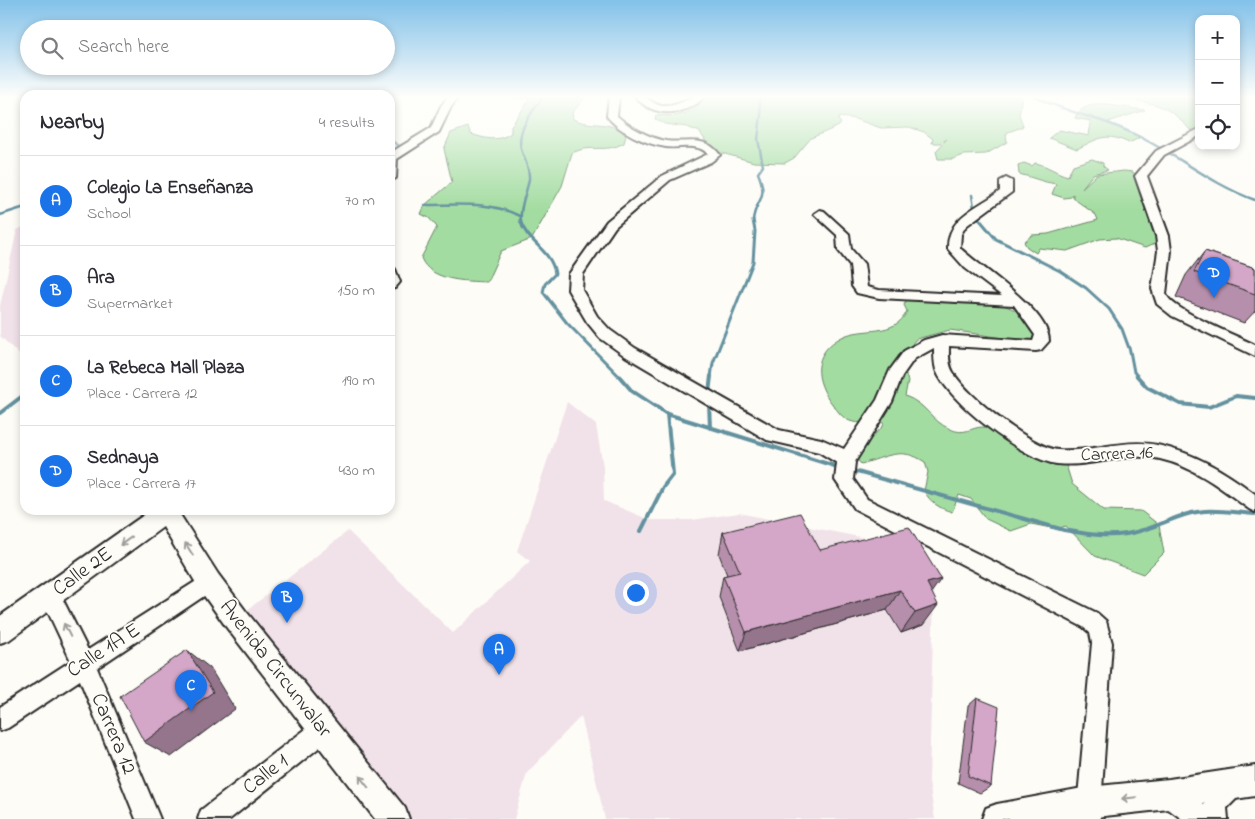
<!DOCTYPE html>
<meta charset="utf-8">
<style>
:root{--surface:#fff;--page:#f7f7f7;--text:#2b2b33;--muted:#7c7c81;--line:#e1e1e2;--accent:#1a73e8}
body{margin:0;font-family:"Indie Flower",sans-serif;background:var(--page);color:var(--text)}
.controls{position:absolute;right:15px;top:15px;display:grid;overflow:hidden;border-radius:10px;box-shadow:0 2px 8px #0003}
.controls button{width:45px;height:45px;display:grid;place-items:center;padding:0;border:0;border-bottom:1px solid var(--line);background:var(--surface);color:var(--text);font:25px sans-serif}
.you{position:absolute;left:635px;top:592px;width:18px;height:18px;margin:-12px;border:4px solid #fff;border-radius:50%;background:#1a73e8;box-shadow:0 0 0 8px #1a73e833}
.badge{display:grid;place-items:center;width:32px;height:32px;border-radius:50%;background:var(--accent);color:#fff;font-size:16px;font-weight:700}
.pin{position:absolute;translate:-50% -41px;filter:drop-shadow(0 1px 2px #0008)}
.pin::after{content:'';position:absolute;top:26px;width:18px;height:15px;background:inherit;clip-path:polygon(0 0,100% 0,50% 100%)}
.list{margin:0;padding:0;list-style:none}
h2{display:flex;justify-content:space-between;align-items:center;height:65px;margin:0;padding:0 20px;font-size:21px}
h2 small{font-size:16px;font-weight:400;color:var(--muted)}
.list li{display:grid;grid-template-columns:32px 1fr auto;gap:15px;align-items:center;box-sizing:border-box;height:90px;padding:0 20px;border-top:1px solid var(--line)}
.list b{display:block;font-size:19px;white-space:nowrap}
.list p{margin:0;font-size:16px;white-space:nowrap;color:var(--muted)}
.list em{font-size:16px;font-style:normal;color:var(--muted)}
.icon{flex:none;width:28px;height:28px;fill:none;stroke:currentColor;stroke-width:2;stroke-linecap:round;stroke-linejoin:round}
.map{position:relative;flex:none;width:1255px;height:819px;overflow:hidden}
.search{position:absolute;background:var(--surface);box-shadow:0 2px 8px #0003;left:20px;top:20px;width:375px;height:55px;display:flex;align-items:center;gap:12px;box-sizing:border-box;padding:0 18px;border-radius:28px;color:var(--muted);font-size:19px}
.panel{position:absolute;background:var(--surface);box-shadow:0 2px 8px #0003;left:20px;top:90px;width:375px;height:425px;border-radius:15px}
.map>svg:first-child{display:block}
</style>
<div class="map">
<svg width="1255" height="819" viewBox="0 0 1255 819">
<rect width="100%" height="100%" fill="#fdfcf7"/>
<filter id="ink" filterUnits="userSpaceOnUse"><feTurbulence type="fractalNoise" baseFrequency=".02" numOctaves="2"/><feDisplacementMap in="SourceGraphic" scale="10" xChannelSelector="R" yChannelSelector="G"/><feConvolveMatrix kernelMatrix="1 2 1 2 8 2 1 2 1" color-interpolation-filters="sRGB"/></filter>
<g filter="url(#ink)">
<!-- built -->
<path fill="#f1e2e9" d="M 25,226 L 25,360 L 0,336 L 0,306 L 17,230 Z
M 567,402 L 596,425 L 603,467 L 604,501 L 650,520 L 692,520 L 739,513 L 905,546 L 934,593 L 929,782 L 935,819 L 605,819 L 581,716 L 527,773 L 514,819 L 394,819 L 236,619 L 348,531 L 453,633 L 530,561 L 517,551 Z"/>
<!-- green -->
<path fill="#a3dca1" stroke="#678466" d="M 516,96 L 586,96 L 572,113 L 573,119 C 591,128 613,119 626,136 L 624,143 C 604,154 592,143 572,153 L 562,186 L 532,239 L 501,251 L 487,282 C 465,281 430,281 421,258 L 437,227 L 429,218 L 421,214 L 425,205 L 452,182 L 444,149 L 451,133 L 468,127 L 471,134 C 486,139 498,142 511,133 L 511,126 L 530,99 L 515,98 Z
M 711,96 L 1022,96 L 1019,115 L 1023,125 L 1022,127 L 1008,132 L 1006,135 L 1007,142 L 986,154 L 964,155 L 953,159 L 938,159 L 936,151 L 947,139 L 940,143 L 932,143 L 933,139 L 924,132 L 909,127 L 881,128 L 855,119 L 840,117 L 838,120 L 841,123 L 839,126 L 811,138 L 794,158 L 785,163 L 754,162 L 711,150 L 700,132 L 687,127 L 665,124 L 655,119 L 656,115 C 685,117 689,114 711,96 Z
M 1103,96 L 1197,96 L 1199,131 L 1190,130 C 1164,97 1139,103 1103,96 Z
M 1100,104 L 1145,110 L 1108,122 L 1136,135 L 1139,138 L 1129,143 C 1106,132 1099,138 1077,149 L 1049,138 L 1059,130 L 1089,136 L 1091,121 L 1075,118 C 1080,107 1088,106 1100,104 Z
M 1092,159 L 1103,163 L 1103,166 L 1108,170 L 1093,174 L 1082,188 L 1097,174 L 1124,171 L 1133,172 L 1149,189 L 1160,235 L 1156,243 L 1145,248 L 1116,238 L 1100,239 L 1067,251 L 1039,248 L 1036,253 L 1027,247 L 1024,242 L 1032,235 L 1048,234 L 1098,220 L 1096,215 L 1073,198 L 1073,194 L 1071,197 L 1064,198 L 1052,194 L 1056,184 C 1042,182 1032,177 1019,174 L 1018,165 L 1024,163 L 1032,166 L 1035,163 C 1047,165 1056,173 1068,176 L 1073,165 Z
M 975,298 C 1001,305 1025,306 1035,334 L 1033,340 L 1024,341 L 950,330 L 916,339 L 906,352 L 903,366 L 908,381 L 905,396 C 927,404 931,421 950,429 C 965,436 971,427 983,427 C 1002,428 1014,448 1030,454 C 1041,459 1054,462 1066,465 L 1072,484 L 1104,510 L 1141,511 L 1159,525 L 1164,553 L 1143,574 L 1095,556 L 1066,526 L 1056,529 L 1031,524 L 1011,531 L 986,519 L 971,499 L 959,495 L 952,512 C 939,508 931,503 924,491 L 928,472 L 925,462 C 901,446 887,457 861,464 L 854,456 L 884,425 L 880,417 C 870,420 860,425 850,421 C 842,418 838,411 833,405 C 814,381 811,353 842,337 C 863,326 895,338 907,311 L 904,305 L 907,299 Z"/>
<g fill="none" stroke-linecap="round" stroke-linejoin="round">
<!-- stream-far2 -->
<path stroke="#64919e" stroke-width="2.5" d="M 1034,96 C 1066,113 1102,118 1134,134 C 1176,154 1211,184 1255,200
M 390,100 L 395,96
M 390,140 L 398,145
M 972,195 L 975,214 L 981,221
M 425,205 C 458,205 490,201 520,216
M 0,215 L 25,207
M 521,221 C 519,206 527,193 529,179 C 530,168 524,159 521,149 C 516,129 534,111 543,96
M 753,221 C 754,200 770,201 758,173 L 763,166 L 758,139 L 761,115 L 759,96"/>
<!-- stream-far1 -->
<path stroke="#64919e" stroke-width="3" d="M 520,220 C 526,242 552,250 555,274 L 545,284 L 543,292 L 567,323 L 620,377
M 980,220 L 996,239 L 1060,271 L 1086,288 L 1109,309 L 1122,329 L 1130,351 L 1134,372 L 1138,377
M 711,377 L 713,363 L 753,262 L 755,231 L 753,220"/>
<!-- stream -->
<path stroke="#64919e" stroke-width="4" d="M 619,376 L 632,391 L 667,414 L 841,468
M 1137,376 L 1147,387 L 1180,404 L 1209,407 L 1236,396 L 1255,398
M 709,393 L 711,376
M 709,403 L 710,428
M 0,413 L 25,394
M 850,470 L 1064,530 C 1091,535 1116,539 1143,530 C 1164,524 1184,512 1205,511 C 1221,510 1239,513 1255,514
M 641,531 L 663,487 L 673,474 L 667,414"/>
<!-- minor casing -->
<g stroke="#2b2b2b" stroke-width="4">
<path id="minor" d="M 449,96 L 459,96 L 451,107 L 439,132 L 397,159 L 396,178 L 390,181 L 390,153 L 431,128 L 441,106 Z
M 609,96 L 619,96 L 617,116 C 629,127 650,138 666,141 C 687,144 705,134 720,155 L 711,162 L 670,180 L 615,227 L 583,274 L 582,290 L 597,316 L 610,330 L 635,348 L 779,430 L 821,439 L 844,449 L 877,400 L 890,370 L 904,351 L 924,340 L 942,335 L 1033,341 L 1035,335 L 1014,305 L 879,298 L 857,293 L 852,286 L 850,265 L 838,250 L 837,235 L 814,214 L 820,210 L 824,211 L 849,234 L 851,249 L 864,264 L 867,287 L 879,290 L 1002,296 L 965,268 L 948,249 C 947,217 977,208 1000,191 L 1000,181 L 1006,178 L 1012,181 L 1012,192 L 966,226 L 961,234 L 960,248 C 982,269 1049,310 1049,341 L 1041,350 L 1036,351 L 949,346 C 949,354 948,364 953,372 C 965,395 1033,448 1058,450 C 1091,453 1124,438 1157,445 C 1195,453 1224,471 1255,494 L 1255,512 L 1249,509 C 1221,488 1195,467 1160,459 C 1125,451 1092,468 1057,464 C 1024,460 948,402 936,370 C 934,363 934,355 934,348 L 914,359 L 902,376 L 892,402 L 855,462 L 853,479 L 867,499 L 1097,613 L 1106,621 L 1112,643 L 1100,819 L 1076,819 L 1092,643 L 1090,633 L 1083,627 L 855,509 L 835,480 L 837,463 L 819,452 L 767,440 L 625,356 L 600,338 L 587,322 L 568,290 L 569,274 L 607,221 L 662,176 L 708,154 C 697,142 680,149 666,147 C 646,144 619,132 607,116 Z
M 635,96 C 650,95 652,107 667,106 C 682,105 691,95 705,96 C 687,117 652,118 635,96 Z
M 1199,129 L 1199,136 L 1164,155 L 1147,176 L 1169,236 L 1171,251 L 1166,294 C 1171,310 1238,336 1255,345 L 1255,356 L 1172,316 L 1157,304 L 1152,289 L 1158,251 L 1156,236 L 1135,176 L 1156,151 Z
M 390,268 L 395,269 L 400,282 L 395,288 L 390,289 Z
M 209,573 L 216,576 L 219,582 L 216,588 L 97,668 L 160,819 L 136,819 L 80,680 L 8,728 L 0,731 L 0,707 L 71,661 L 40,595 L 43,588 L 50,586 L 57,588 L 88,650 Z
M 323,719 L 331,722 L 334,730 L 331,738 L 230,819 L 198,819 L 201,810 L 315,722 Z
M 1232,775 L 1240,779 L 1244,787 L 1240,795 L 1227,808 L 1228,819 L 1182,819 L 1160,803 L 1157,794 L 1160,785 L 1169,782 L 1178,785 L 1204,805 C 1209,790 1217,781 1232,775 Z"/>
</g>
<!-- major casing -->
<g stroke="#2b2b2b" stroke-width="4">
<path id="major" d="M 151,510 L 177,510 L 218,574 L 245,610 L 405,808 L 409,819 L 375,819 L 227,628 L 200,590 L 163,527 L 9,640 L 0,643 L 0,616 Z
M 1255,766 L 1255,796 L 1169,809 L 1077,819 L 982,819 L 986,808 L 997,804 L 1088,787 L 1169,779 Z"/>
</g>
<!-- minor -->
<use href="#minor" fill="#fdfcf7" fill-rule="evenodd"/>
<!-- major -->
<use href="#major" fill="#fdfcf7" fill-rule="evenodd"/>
</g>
<!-- wall -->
<path fill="#b68fac" stroke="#2b2b2b" d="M 1205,251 L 1255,268 L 1255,311 L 1244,323 L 1176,297 L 1186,275 Z
M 723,532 L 820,550 L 932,592 L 923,625 L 901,633 L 887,610 L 740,651 L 719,597 L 723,576 L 727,575 L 719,554 Z
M 977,698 L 991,786 L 980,793 L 958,783 L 968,706 Z"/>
<!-- shaded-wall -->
<path fill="#94748c" stroke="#2b2b2b" d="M 941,579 L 926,600 L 927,583 Z
M 900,590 L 887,610 L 740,651 L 746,632 Z
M 938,605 L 923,625 L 901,633 L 915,613 Z
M 187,650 L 210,668 L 235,709 L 171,757 L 144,742 Z"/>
<!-- building -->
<path fill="#d4a6c8" stroke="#2b2b2b" d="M 1205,251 L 1255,268 L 1255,294 L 1194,272 Z
M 800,513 L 820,550 L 909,527 L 941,579 L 927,583 L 938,605 L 915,613 L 900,590 L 746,632 L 723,576 L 740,572 L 723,532 Z
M 187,650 L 213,692 L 144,742 L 120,696 Z
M 977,698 L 999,707 L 991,786 L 968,776 Z"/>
<!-- one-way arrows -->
<defs><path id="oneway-shaft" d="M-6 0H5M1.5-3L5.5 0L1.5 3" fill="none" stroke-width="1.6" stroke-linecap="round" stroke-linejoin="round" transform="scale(1.25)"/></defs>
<g stroke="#9e9e9b">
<use href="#oneway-shaft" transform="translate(126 541) rotate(144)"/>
<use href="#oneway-shaft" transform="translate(189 549) rotate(-122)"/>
<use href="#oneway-shaft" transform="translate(67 630) rotate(-116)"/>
<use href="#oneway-shaft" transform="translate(364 782) rotate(-128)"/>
<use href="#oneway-shaft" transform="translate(1129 798) rotate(174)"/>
</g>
</g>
<!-- sky -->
<linearGradient id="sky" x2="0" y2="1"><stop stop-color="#82c1e9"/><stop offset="0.46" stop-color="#fefefb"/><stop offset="1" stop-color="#fefefb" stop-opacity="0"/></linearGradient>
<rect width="1255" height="210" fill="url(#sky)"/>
<g text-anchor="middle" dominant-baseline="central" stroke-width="4" stroke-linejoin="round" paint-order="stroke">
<!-- street labels -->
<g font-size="18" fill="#2b2b2b" stroke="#fdfcf7">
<text transform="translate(1117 455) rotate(-2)">Carrera 16</text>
</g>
<!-- near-street labels -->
<g font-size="21" fill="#2b2b2b" stroke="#fdfcf7">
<text transform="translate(83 572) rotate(-36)">Calle 2E</text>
<text transform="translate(104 651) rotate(-33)">Calle 1A E</text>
<text transform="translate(275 669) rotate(52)">Avenida Circunvalar</text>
<text transform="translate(113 734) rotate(67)">Carrera 12</text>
<text transform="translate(266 775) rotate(-38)">Calle 1</text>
</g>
</g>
</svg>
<div class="controls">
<button>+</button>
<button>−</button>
<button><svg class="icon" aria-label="locate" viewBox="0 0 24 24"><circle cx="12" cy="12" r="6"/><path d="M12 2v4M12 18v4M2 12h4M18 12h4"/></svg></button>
</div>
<div class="you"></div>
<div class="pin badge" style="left:499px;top:675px">A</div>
<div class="pin badge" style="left:287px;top:623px">B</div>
<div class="pin badge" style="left:191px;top:711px">C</div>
<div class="pin badge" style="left:1214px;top:298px">D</div>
<div class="search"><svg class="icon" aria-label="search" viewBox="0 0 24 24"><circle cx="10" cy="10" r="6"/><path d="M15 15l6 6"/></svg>Search here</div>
<section class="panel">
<h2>Nearby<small>4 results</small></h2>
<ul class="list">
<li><span class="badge">A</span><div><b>Colegio La Enseñanza</b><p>School</p></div><em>70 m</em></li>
<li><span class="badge">B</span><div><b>Ara</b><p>Supermarket</p></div><em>150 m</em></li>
<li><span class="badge">C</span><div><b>La Rebeca Mall Plaza</b><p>Place · Carrera 12</p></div><em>190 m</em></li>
<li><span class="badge">D</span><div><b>Sednaya</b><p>Place · Carrera 17</p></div><em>430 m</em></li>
</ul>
</section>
</div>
